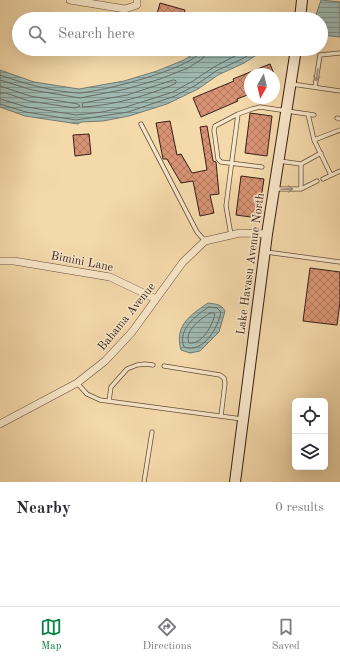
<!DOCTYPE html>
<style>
:root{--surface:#fff;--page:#f2f2f3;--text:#2b2b33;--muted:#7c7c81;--line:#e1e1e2;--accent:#0b8043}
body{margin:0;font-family:"Old Standard TT",serif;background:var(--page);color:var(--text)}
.controls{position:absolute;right:12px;bottom:12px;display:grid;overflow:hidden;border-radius:6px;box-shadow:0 4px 16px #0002}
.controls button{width:36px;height:36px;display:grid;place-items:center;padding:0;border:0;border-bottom:1px solid var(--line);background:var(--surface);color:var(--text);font:20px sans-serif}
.compass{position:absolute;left:244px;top:68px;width:36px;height:36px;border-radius:50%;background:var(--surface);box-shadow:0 4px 16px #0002;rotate:188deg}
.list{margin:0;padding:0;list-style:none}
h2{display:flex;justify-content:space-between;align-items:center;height:52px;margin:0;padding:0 16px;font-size:17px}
h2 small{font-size:13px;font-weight:400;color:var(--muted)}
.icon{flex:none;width:22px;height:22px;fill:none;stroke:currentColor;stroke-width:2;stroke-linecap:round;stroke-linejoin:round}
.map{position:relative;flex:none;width:340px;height:482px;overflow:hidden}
.search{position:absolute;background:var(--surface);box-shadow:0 4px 16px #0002;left:12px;right:12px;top:12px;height:44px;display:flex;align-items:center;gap:10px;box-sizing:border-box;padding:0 14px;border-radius:22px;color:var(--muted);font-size:15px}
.sheet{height:124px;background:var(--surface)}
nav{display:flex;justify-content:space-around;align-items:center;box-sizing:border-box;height:56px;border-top:1px solid var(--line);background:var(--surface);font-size:11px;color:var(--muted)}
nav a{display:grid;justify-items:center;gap:2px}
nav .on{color:var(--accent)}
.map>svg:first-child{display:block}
</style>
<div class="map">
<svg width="340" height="482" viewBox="0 0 340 482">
<defs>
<pattern id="water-rules" width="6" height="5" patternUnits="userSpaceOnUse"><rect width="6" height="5" fill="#9eb9b1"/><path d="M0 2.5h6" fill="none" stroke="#82968f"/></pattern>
<pattern id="building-cross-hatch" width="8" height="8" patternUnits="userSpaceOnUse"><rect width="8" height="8" fill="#d79373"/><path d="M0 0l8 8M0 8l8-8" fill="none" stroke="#af775d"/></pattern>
</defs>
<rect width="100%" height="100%" fill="#f4d9aa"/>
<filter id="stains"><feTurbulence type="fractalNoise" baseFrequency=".005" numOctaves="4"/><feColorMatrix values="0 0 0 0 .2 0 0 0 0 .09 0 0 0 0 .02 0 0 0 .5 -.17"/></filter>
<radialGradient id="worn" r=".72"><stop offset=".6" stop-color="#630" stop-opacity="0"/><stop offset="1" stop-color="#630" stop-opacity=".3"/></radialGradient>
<!-- water -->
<path fill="url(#water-rules)" stroke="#747b74" d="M 321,0 L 340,2 L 340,37 L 322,35 L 321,19 L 294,19 L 316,15 Z
M 201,49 L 266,49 L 244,63 L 218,75 L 198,89 L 167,104 L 129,116 L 103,121 L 81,122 L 78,124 L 25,116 L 0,107 L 0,70 L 34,82 L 79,89 L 124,81 L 157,71 L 184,60 Z
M 208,303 C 216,304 221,304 225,311 L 219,332 L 200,351 L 190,353 L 181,350 C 174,326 190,315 208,303 Z"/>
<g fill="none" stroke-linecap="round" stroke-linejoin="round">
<!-- shore -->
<path stroke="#6a6c64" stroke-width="1" d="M 0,75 C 25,84 51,91 78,93 C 97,93 200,67 202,49
M 0,80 L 32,90 L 80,98 L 126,89 L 160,79 L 188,68 L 202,59 L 206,54 L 207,49
M 174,80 L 176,81 L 176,83 L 170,86 C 142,97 114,105 83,107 L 82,106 L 83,103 L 127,95 Z
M 0,86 L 30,96 L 78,104 L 80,106 L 75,108 L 29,101 L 6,93 L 0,93
M 0,99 L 27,107 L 76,115 L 102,112 L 126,107 L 173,92 L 193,81 L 214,67 L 248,49
M 0,104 L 26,112 L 76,120 L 128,112 L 175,96 L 196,85 L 216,71 L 242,59 L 258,49
M 209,307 L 217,308 L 221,312 C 218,327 204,354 184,347 C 177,330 196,315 209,307 Z
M 210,313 L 213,313 L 215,314 C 212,326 202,345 189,343 C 184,330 201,319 210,313 Z"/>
</g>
<!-- building -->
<path fill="url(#building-cross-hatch)" stroke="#351f18" d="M 160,3 L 185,10 L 182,19 L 162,19 L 163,15 L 157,14 Z
M 270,64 L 274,74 L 250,74 L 250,94 L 237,99 L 238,101 L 201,117 L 193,98 L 234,81 L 233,79 Z
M 250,113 L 272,116 L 267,156 L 245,153 Z
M 170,121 L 177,155 L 181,154 L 192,173 L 207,170 L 200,127 L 207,126 L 213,161 L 216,162 L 219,194 L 210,195 L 214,213 L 200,216 L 193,181 L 181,183 L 167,159 L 163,159 L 156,123 Z
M 89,134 L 91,154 L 75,156 L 73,135 Z
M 241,176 L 264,179 L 258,218 L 236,215 Z
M 310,268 L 340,272 L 340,302 L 337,325 L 303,321 Z"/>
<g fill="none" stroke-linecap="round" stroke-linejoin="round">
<!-- lane casing -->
<g stroke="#654e3c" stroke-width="5">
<path id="lane" d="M 292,84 L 340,91
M 315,87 L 320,55 L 340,53
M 238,114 L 215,126 L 214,130 L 218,159 L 221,162 L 262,167
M 308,114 L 314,140 L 331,175
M 337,118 L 340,119
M 141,124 L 197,232 L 205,241
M 314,140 L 340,130
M 279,161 L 301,164 L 301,189
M 301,164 L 321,153
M 323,179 L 340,171
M 275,189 L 301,189 L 317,181
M 231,235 L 226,206 L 238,114 L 252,109 L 260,107 L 314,115
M 266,252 L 340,262
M 164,366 L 220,375 L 224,378 L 225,383 L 221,416
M 77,383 L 87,394 L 100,400 L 242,419
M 109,401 L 111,387 L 127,369 L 137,365 L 145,364 L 153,365
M 144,482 L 152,432"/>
</g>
<!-- street casing -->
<g stroke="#654e3c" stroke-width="8">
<path id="street" d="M 70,0 L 125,9 L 137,5 L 137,0
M 0,261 L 14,261 L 110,277 L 156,299
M 0,424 L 77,383 L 105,361 L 132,332 L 183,262 L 205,241 L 240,233 L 267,234"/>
</g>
<!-- secondary casing -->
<g stroke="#351f18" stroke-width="12">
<path id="secondary" d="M 300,19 L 302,0
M 235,482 L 267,234 L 296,49"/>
</g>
<!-- lane -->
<use href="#lane" stroke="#f8e6c8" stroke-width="3.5"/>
<!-- street -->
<use href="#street" stroke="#f8e6c8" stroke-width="7"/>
<!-- secondary -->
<use href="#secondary" stroke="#f8e6c8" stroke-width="10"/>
</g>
<!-- one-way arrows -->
<defs><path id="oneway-shaft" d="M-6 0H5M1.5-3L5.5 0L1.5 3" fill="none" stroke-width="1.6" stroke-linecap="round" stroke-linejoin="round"/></defs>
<g stroke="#a08c79">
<use href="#oneway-shaft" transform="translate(317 75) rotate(99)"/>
<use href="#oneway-shaft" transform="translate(287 189) rotate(-2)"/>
</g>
<g text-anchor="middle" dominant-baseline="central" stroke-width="3" stroke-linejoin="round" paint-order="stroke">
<!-- street labels -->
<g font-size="12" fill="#351f18" stroke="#f8e6c8">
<text transform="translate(82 262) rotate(11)">Bimini Lane</text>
<text transform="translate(251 264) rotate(-82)">Lake Havasu Avenue North</text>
<text transform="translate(127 317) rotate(-51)">Bahama Avenue</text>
</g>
</g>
<rect width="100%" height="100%" filter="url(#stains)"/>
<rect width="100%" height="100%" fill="url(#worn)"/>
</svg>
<div class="controls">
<button><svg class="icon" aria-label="locate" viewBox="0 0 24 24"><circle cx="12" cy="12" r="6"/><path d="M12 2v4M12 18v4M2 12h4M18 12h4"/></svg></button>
<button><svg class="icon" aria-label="layers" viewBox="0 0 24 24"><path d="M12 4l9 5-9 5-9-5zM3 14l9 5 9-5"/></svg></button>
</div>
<svg class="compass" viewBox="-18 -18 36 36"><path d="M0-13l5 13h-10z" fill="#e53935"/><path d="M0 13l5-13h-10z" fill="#7c7c81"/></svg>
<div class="search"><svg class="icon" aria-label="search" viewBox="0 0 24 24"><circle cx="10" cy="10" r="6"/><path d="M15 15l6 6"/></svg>Search here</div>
</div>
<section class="sheet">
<h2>Nearby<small>0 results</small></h2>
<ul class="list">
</ul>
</section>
<nav>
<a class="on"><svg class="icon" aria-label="map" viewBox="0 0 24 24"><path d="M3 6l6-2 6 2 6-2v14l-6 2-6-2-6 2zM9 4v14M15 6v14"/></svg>Map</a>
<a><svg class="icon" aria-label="directions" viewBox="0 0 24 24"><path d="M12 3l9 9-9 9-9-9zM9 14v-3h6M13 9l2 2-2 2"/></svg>Directions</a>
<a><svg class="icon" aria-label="saved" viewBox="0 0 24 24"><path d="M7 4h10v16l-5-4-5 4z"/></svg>Saved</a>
</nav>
